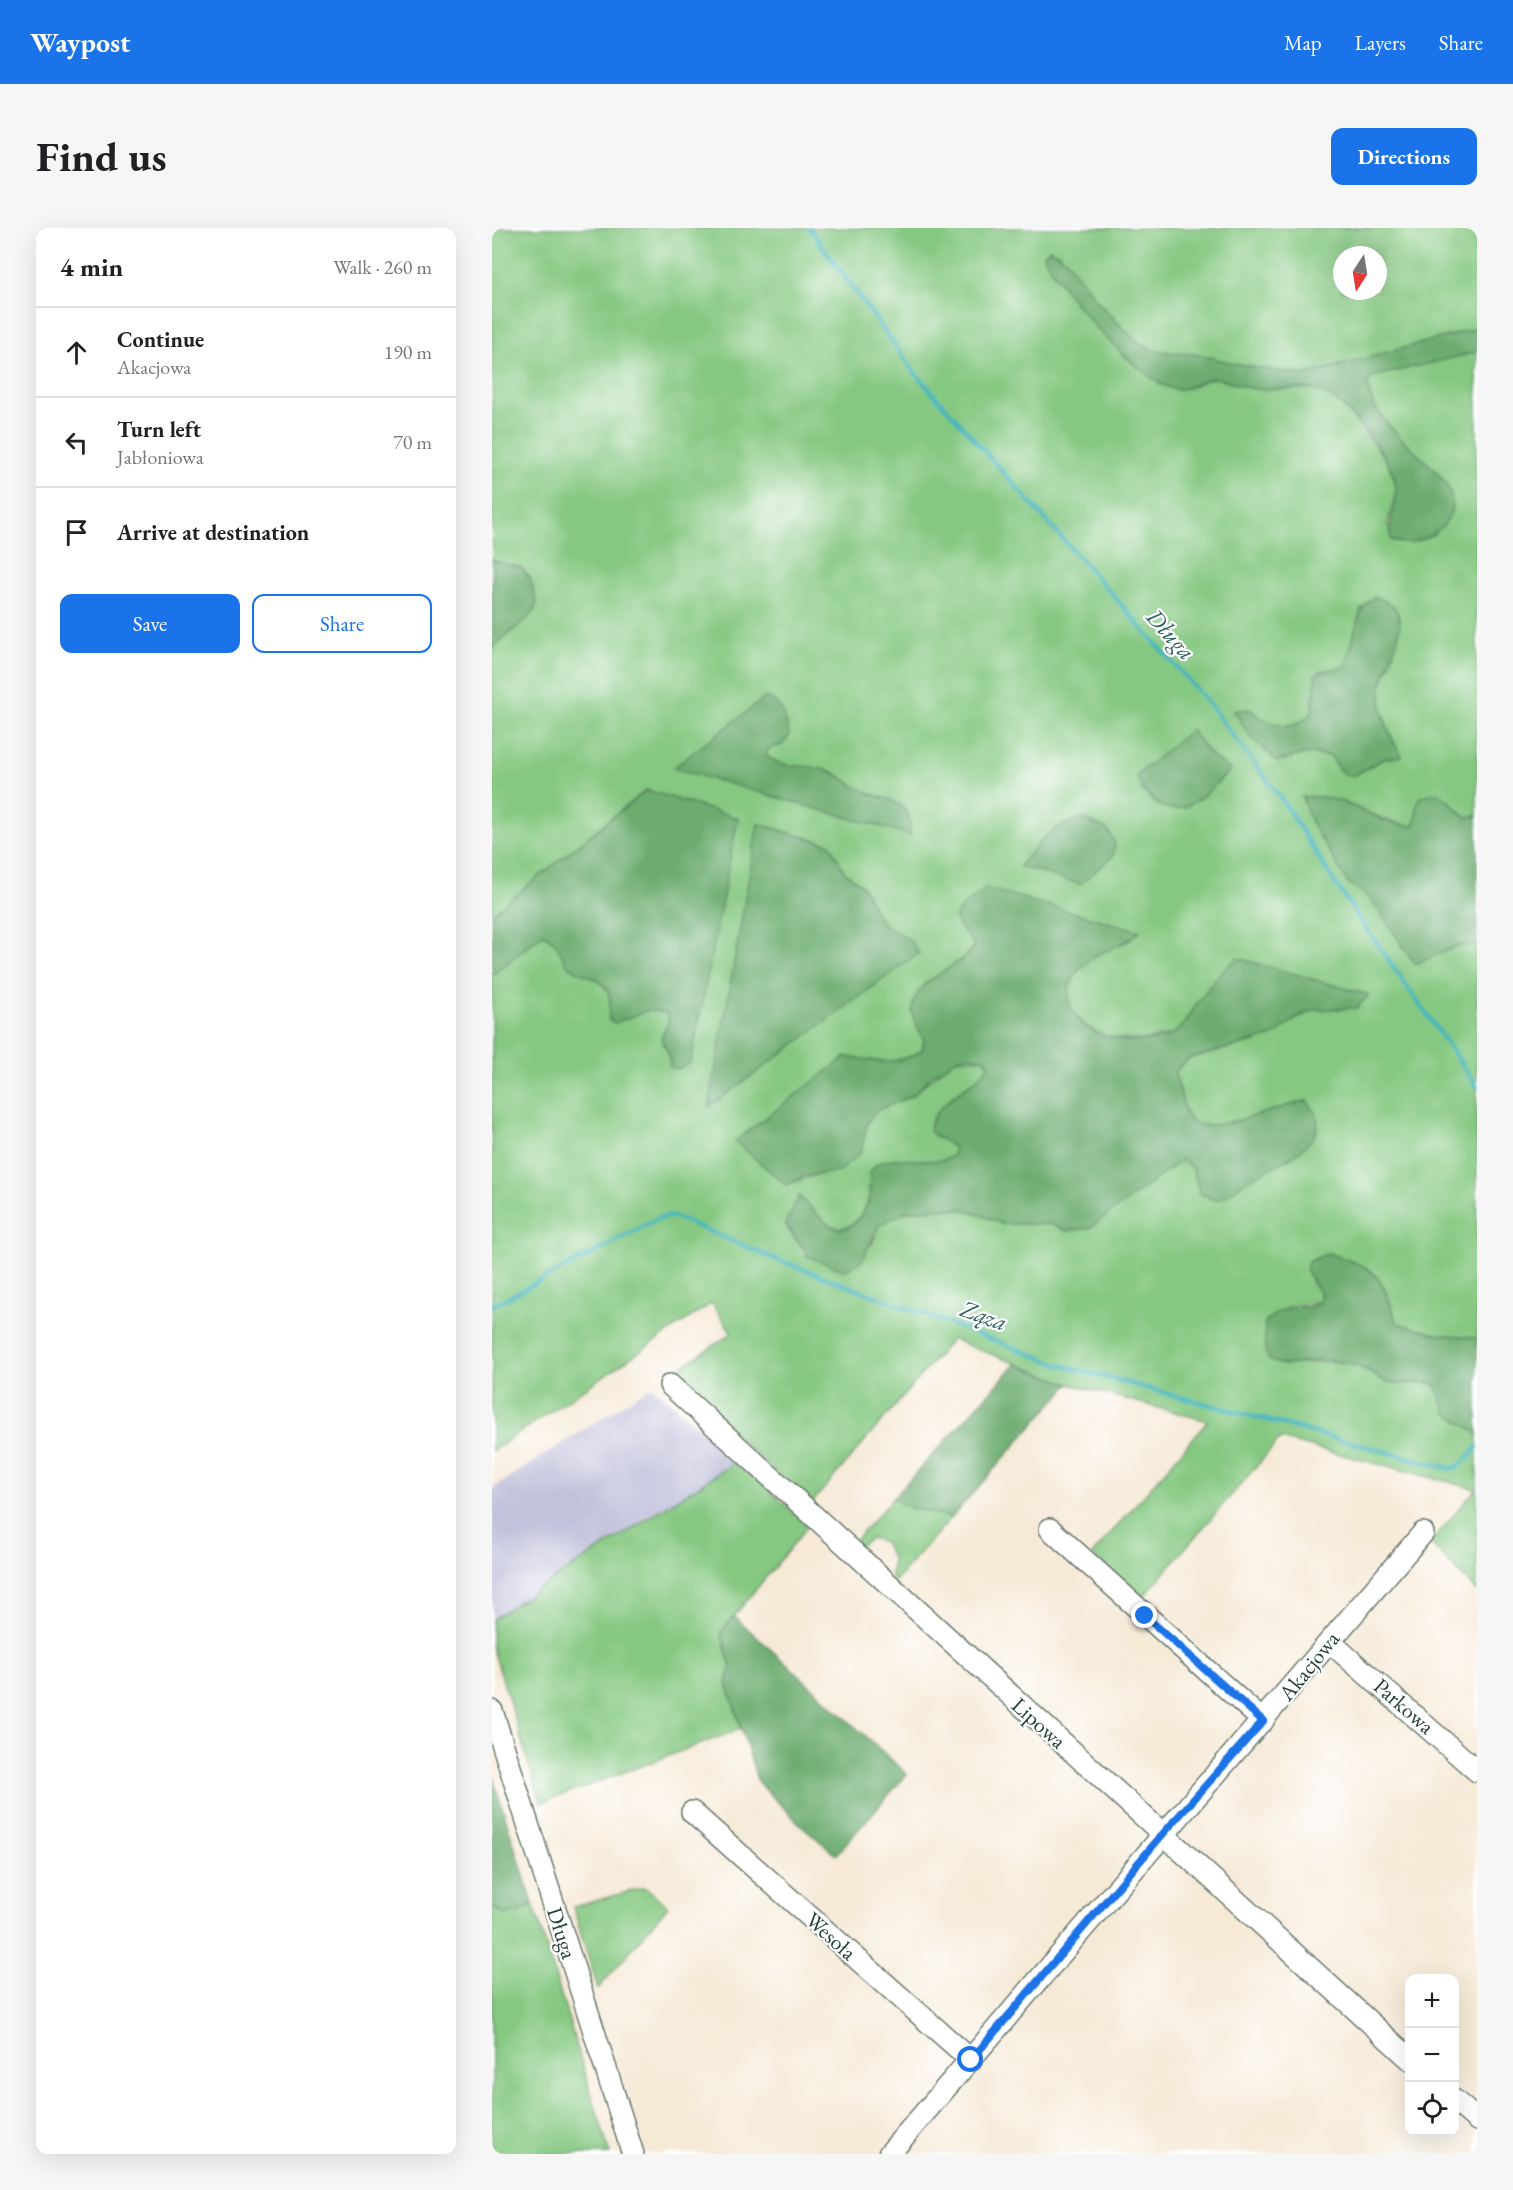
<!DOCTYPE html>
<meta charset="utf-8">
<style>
:root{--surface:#fff;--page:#f6f6f6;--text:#202124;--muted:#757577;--line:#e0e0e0;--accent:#1a73e8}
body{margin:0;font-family:"EB Garamond",serif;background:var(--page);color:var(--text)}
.controls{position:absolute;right:18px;bottom:18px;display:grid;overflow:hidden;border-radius:12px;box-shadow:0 6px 24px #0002}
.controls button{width:54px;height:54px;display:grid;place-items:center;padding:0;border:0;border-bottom:2px solid var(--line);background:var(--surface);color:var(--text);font:30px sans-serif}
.compass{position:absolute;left:841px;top:18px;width:54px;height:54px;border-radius:50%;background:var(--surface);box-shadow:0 6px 24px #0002;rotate:192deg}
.stop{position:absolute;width:18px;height:18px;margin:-14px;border:4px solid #1a73e8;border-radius:50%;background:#fff}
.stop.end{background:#1a73e8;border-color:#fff;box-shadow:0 2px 6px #0008}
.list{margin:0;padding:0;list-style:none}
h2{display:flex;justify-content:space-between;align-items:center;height:78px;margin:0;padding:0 24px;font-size:26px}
h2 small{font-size:20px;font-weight:400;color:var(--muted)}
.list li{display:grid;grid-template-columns:39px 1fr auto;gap:18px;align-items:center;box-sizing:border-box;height:90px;padding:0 24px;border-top:2px solid var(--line)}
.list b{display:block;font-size:22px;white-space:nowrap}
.list p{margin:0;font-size:20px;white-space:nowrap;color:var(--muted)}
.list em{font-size:20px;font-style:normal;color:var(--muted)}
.actions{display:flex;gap:12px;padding:18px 24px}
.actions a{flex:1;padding:14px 0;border:2px solid var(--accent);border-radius:12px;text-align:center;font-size:21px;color:var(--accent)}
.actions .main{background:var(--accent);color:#fff}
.icon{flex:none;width:33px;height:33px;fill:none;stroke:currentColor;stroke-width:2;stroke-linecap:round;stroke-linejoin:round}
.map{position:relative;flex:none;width:985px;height:1926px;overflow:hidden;border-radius:12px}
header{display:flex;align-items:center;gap:36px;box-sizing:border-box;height:84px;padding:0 30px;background:var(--accent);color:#fff}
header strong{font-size:28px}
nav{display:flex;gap:33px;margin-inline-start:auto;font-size:21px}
.intro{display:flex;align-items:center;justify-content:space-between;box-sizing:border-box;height:144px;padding:0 36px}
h1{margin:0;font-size:42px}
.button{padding:15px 27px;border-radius:12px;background:var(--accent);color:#fff;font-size:21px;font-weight:700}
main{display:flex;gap:36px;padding:0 36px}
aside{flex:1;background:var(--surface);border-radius:12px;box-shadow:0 6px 24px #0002}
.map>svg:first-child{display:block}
</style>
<header>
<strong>Waypost</strong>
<nav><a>Map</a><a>Layers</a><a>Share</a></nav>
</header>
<div class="intro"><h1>Find us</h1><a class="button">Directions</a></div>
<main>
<aside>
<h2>4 min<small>Walk · 260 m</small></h2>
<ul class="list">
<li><svg class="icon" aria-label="ahead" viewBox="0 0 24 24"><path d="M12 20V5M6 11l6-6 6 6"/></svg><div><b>Continue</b><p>Akacjowa</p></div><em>190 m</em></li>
<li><svg class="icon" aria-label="left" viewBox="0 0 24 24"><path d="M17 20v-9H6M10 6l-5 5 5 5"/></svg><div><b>Turn left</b><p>Jabłoniowa</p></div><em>70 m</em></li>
<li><svg class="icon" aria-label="arrive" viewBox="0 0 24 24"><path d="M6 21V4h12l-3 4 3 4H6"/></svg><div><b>Arrive at destination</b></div></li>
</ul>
<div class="actions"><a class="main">Save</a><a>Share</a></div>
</aside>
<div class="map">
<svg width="985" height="1926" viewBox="0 0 985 1926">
<rect width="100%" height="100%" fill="#fff"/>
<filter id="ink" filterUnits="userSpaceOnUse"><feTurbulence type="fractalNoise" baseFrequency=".0167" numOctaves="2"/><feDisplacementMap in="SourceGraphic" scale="12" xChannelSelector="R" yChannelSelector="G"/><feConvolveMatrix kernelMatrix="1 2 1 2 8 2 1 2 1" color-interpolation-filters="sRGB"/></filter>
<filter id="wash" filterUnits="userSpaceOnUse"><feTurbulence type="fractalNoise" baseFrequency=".008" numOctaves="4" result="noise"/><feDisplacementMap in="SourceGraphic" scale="24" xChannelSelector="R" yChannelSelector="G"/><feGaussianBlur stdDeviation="1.35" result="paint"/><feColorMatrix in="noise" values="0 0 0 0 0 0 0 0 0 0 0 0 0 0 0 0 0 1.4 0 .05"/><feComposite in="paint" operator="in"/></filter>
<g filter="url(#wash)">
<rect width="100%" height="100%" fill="#f6ead7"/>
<!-- industrial -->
<path fill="#c2c2dc" d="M 160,1158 L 245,1233 L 0,1391 L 0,1261 Z"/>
<!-- green -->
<path fill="#85c881" stroke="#52825a" stroke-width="1.5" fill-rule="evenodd" d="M 0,0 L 985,0 L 985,100 L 812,147 L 742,136 L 710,127 L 664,123 L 648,116 L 635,104 L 605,73 L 566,24 L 603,98 L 669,157 L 697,160 L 714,152 L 724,150 L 762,161 L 818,161 L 841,170 L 852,178 L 892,229 L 901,247 L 905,260 L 895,297 L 917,315 L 942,306 L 960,281 L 952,254 C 932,234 871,181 876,153 L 883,148 L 985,124 L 985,587 L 975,590 L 957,572 L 924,583 L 925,592 L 923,598 C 881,596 852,562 810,570 L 856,654 L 880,672 L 923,735 L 965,718 L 985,717 L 985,1110 L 943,1106 L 905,1095 C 889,1045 886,1041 836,1025 L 819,1054 L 828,1064 L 829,1073 L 795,1079 L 791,1137 C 817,1136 839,1129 865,1138 C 875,1142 884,1150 894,1153 C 911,1159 927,1151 944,1156 L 955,1185 L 985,1205 L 985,1363 L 938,1315 L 984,1261 L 788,1211 L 650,1370 L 600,1327 L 716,1193 L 577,1156 L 460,1111 L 319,1276 L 177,1147 L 240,1105 L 220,1075 L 0,1223 L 0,747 L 51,706 L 65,716 L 76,737 L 110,755 L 118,769 L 117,792 L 123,795 L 156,782 L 175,785 L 177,792 L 169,810 L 176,824 L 178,838 L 201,823 L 203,809 L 154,562 L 0,686 L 0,420 L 41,385 L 38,350 L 29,340 L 0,332 ZM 850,27 L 886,27 L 886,63 L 850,63 ZM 869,380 L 899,436 C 877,463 895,502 909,528 L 891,531 L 863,547 L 856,548 L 847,542 L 840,529 C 821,523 803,527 785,534 L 757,481 C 778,497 802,508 821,483 L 820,472 L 828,443 L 852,439 L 859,425 ZM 699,502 L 719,528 L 738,542 L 664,576 L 649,561 ZM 290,517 L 276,521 L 274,527 C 294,544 318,535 341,544 C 350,548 356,555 364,559 C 374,565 385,568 395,571 L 182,539 ZM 266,596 L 338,616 L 352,643 L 371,659 L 384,686 L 392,696 ZM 465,697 L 640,711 C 628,718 611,721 602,728 C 537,778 610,825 667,809 C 673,808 680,807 685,803 C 693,797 699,787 704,777 L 865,780 L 823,781 L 763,814 L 698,830 L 687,839 L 683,847 C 687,858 691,878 695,888 C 709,914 792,875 815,873 L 825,897 C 813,929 785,935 757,951 C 747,956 737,969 726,971 C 719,972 714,968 708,965 L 701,941 L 690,932 L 597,1000 L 574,1003 L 561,996 L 511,996 L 475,982 L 429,980 L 398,989 L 387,997 L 380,1016 L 314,1023 L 296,1002 L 301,980 L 307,968 C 325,985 345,1017 367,989 C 375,979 378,972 377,959 L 400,931 L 451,933 L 461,928 L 462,920 L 456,913 L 443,909 L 440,891 L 460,868 L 491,847 L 497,837 L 493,831 L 466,830 L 451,840 L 421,867 L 386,882 L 376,893 L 372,904 L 325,946 L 294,957 L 354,829 C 385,832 401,840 430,822 L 432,812 L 421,789 L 433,755 L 474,730 L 482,718 L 478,707 Z
M 245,1233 L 316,1298 L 229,1404 L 239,1439 L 235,1455 L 249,1501 L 49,1575 L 0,1418 L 0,1391 Z
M 401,1270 C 419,1284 439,1282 459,1290 L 403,1353 L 399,1350 L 400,1330 L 392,1314 L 379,1310 L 365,1320 L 361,1315 Z
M 153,1659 L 176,1678 L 106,1761 L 81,1679 Z
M 41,1676 L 118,1926 L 0,1926 L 0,1678 L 7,1684 L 26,1685 Z"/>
<!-- forest -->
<path fill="#6cac6f" stroke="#467452" stroke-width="1.5" d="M 558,21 L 573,30 L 605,73 L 635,104 L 648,116 L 664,123 L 710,127 L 742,136 L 812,147 L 985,100 L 985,124 L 883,148 L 876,153 C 870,185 934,229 952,253 C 970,278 955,302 930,311 C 918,315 910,317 899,312 C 893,287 911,271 901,246 C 889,218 850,165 818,161 C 801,158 782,163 764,161 C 750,160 738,152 725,150 C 709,148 698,164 682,161 C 649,155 561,58 552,26 Z
M 0,332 L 29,340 L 38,350 L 45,375 L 41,385 L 0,420 Z
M 882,369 C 935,381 890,436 889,463 C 888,486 897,509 910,528 L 891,531 L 863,547 L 856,548 L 847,542 L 840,529 C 821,522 803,527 785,534 L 758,508 L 742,483 L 757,481 C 772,493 790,505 809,494 C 813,491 818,489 820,484 C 824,475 822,457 823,446 L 852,439 C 864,417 860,383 882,369 Z
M 274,469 C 291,475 294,490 297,508 L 290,517 L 276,521 L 274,527 C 291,542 308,536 327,540 C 347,544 360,559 378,566 C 389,570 403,571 412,581 C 419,588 418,598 418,607 L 181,540 Z
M 699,502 L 719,528 L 739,542 C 717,561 687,601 659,570 C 652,562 648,558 644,548 Z
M 155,562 L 246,590 L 201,823 L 197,836 L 186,841 L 178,839 L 176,824 L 169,810 L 177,792 L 175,785 L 156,782 L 123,795 L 117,792 C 116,782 120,772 116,764 C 107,747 90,749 77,738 C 66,727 68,712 51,706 L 0,747 L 0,686 Z
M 946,564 L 975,590 L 985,587 L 985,717 L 965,718 L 923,736 L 880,672 L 856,655 L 819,594 L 810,569 C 859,564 875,596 922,598 C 927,589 922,579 928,569 Z
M 593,591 L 615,601 L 623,616 L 621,628 L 588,656 L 527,638 C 546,617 562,592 593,591 Z
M 266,596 L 338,616 L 352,643 L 371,659 L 384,686 L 392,696 L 418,712 L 427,725 L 217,879 Z
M 494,660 L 648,703 C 624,725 593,722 578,757 C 575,765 577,772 579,779 C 590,814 656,822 684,804 C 694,798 699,784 705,775 C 717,758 729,743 745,730 L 877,767 L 865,780 L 823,782 L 809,787 L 781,808 L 698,830 L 687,839 L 683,847 C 687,858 691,878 695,888 C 708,914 792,875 815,873 C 852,913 783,936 757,951 C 747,956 737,969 726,971 C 719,972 714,968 708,965 L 701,941 L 690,932 L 598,1000 L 574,1003 L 560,996 L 511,996 L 475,982 L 457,980 L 414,983 L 387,997 L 370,1033 L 353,1043 L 315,1028 L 314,1023 L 293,996 C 296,986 306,978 307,968 C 322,982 345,1017 365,992 C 370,986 375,980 377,972 C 380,960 372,946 384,937 C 407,922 437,941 461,928 L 462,920 C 454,912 445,911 437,902 C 445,869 480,863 497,837 L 494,831 L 476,828 L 466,830 L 439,848 L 421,867 L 386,882 L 376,893 L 369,924 L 347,944 L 313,948 L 294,957 L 243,913 L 354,829 C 385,832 401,840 430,822 L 432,812 C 429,803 419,791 420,781 C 423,749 466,742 482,719 C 478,706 466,701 463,690 L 468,681 Z
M 836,1025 C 888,1042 887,1045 905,1095 L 943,1106 L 985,1110 L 985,1205 L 955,1185 L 943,1156 C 927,1151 911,1160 893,1153 C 888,1151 883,1146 877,1143 C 865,1137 850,1134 837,1132 C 816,1130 797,1143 777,1132 L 773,1123 L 773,1094 C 796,1072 805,1085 828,1074 L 828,1064 L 814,1043 L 816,1034 Z
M 524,1136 L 577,1156 L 459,1290 C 438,1281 420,1285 401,1270 Z
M 242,1388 L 415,1546 L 344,1627 L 308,1596 L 266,1554 L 235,1455 L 239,1439 L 229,1404 Z
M 0,1547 L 41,1676 L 26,1685 L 13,1687 L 0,1678 Z"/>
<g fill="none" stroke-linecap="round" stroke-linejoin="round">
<!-- stream -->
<path stroke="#45b5bc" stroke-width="4.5" d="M 317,0 L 424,146 L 714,472 L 786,566 L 849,664 L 985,858
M 0,1078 L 167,990 L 181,988 L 276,1028 L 568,1137 L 959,1241 C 973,1237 976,1229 985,1219"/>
</g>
</g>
<g filter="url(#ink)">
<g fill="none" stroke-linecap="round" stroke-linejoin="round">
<!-- minor casing -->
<g stroke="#6a7a6d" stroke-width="24">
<path id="minor" d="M 178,1157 L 918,1831
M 558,1301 L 771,1493
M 838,1414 L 985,1543
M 0,1483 L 141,1926
M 200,1584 L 479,1832
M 962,1872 L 985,1892
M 397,1926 L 931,1305"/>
</g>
<!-- minor -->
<use href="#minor" stroke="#fff" stroke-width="21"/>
</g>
</g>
<g fill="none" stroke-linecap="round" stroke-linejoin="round" filter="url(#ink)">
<!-- route -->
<path stroke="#1a73e8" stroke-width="8" d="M 479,1832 L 670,1607 L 771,1493 L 653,1388"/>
</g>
<g text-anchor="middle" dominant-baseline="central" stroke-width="4.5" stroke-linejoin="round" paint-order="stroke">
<!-- street labels -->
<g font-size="22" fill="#1f3d34" stroke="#fff">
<text transform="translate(817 1438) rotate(-51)">Akacjowa</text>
<text transform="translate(912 1478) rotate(41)">Parkowa</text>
<text transform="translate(547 1495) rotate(42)">Lipowa</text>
<text transform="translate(70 1705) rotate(72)">Długa</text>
<text transform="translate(339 1708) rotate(42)">Wesoła</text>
</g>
<!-- water labels -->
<g font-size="24" font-style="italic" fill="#2a615d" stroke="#fff">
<text transform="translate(679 406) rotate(48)">Długa</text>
<text transform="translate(492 1087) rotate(20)">Ząza</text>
</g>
</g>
</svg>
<div class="controls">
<button>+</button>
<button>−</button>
<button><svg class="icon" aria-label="locate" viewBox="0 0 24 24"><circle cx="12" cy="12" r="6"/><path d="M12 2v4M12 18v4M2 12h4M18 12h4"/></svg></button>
</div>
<svg class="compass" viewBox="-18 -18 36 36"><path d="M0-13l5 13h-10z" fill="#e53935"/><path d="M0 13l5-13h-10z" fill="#757577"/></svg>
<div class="stop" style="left:479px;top:1832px"></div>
<div class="stop end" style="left:653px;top:1388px"></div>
</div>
</main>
